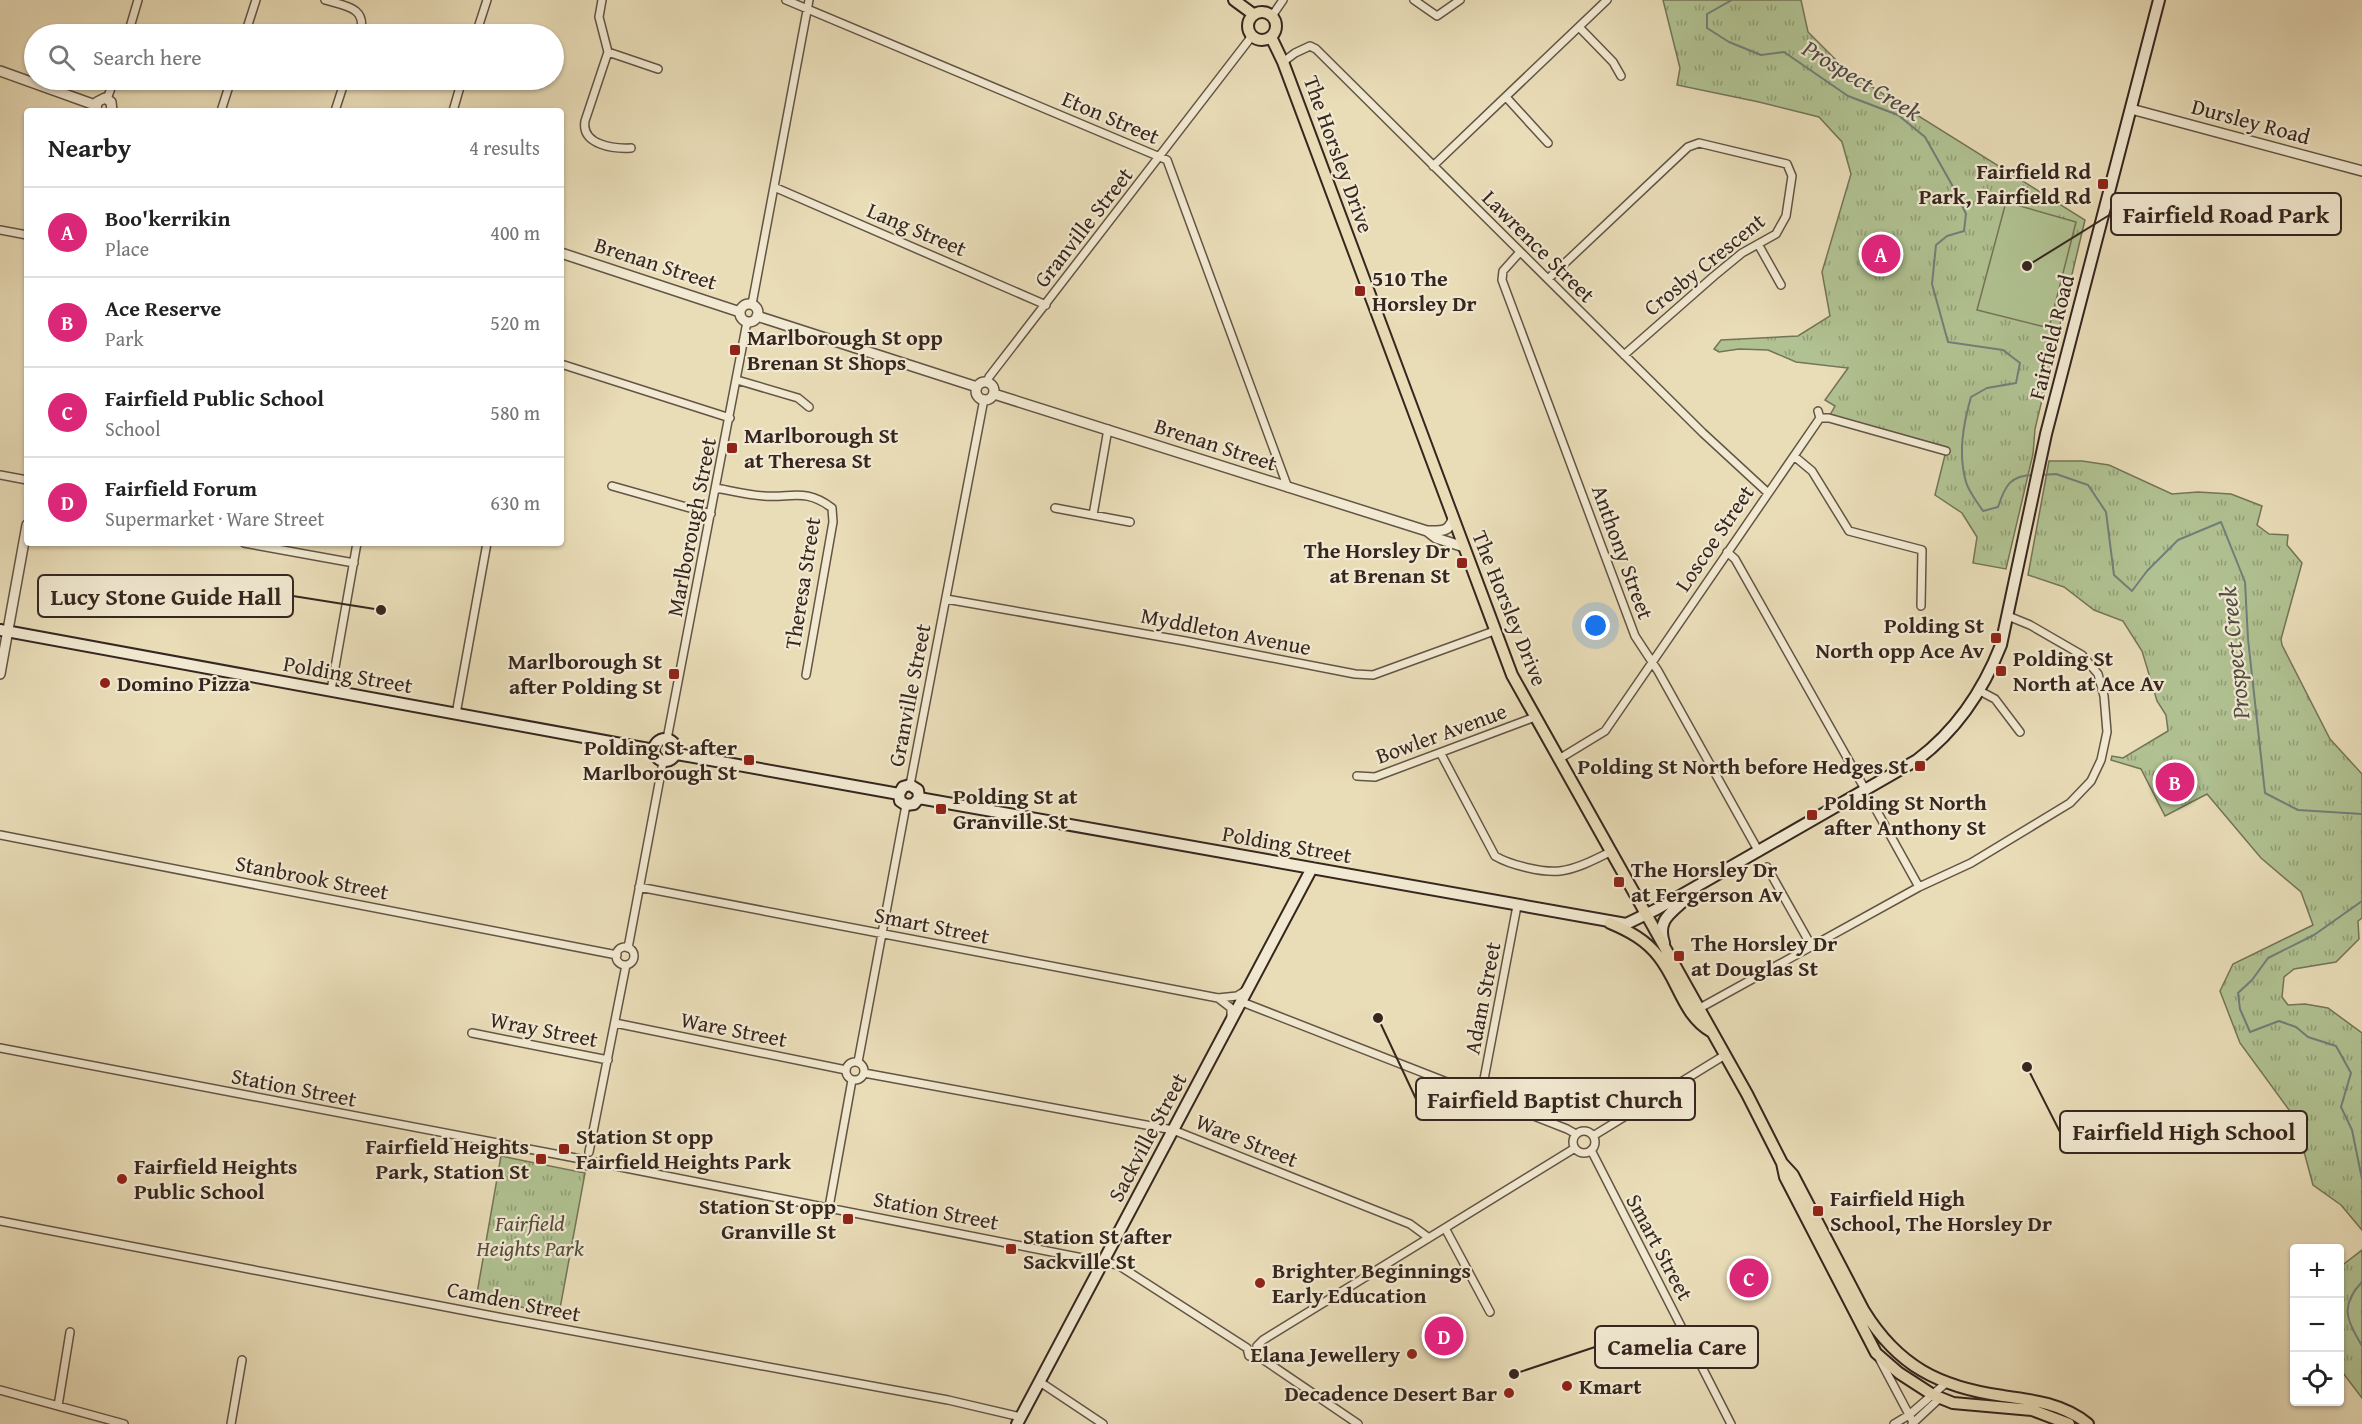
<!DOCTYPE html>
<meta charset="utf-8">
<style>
:root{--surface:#fff;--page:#f6f6f6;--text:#222;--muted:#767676;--line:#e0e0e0;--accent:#db2777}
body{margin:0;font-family:"Gentium Book Plus",serif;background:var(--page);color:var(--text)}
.controls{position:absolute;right:18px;bottom:18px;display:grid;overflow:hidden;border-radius:6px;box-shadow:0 2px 4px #0004}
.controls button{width:54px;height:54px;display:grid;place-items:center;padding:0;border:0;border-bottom:2px solid var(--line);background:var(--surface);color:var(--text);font:30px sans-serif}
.you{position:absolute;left:1596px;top:626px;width:21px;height:21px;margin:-15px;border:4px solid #fff;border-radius:50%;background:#1a73e8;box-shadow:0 0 0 9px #1a73e833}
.badge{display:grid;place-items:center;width:39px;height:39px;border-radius:50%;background:var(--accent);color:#fff;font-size:20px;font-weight:700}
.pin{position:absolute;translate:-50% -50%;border:3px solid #fff;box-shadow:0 2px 6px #0006}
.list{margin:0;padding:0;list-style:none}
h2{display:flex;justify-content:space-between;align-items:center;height:78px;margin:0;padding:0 24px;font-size:26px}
h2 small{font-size:20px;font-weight:400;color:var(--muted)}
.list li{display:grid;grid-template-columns:39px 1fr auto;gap:18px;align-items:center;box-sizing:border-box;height:90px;padding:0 24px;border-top:2px solid var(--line)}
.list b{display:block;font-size:22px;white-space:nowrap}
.list p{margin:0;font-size:20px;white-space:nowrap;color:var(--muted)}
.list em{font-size:20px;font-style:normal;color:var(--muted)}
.icon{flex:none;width:33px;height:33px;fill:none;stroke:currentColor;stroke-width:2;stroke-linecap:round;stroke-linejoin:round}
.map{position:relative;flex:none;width:2362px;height:1424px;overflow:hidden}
.search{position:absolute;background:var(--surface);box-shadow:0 2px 4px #0004;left:24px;top:24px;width:540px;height:66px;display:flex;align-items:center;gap:15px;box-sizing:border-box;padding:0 21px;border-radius:33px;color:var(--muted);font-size:22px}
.panel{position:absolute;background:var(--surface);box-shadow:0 2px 4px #0004;left:24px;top:108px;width:540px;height:438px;border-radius:6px}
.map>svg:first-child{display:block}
</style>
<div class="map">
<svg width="2362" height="1424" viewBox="0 0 2362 1424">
<defs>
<pattern id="park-tufts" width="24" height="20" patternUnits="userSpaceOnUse" patternTransform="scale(1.5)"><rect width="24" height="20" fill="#b1c292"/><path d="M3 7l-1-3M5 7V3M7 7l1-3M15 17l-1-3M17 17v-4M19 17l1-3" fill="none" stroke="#919d77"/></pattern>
</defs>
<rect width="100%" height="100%" fill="#e9ddb8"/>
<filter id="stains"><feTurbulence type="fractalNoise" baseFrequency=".00333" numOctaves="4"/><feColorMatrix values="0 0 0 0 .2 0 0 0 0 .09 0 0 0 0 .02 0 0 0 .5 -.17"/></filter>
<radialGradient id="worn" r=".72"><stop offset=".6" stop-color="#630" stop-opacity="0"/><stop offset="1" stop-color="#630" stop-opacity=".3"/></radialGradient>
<!-- park -->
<path fill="url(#park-tufts)" stroke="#747458" stroke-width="1.5" d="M 1663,0 L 1801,0 L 1808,32 L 1848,72 L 2085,220 L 2035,429 L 2033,454 L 2006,569 L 1973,563 L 1977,537 L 1962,513 L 1935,495 L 1947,447 L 1830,415 L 1835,406 L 1825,400 L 1848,368 L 1796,362 L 1768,350 L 1739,349 L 1719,352 L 1714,349 L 1721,340 L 1798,336 L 1830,316 L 1822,272 L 1851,174 L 1842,142 L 1819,117 L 1759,102 L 1677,85 L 1680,68 Z
M 2049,461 L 2082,461 L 2109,465 L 2172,494 L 2198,492 L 2231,494 L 2262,506 L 2257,525 L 2269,534 L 2288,535 L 2287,545 L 2302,563 L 2281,639 L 2282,645 L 2330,739 L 2362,774 L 2362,918 L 2358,921 L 2359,939 L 2336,962 L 2294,969 L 2284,977 L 2282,997 L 2288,1005 L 2305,1004 L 2328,1008 L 2362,1033 L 2362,1230 L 2341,1205 L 2313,1185 L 2295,1118 L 2240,1043 L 2220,991 L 2233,964 L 2313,925 L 2301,892 L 2261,858 L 2207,794 L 2165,816 L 2141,769 L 2111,760 L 2112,756 L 2123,758 L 2168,731 L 2166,715 L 2157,701 L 2142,651 L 2123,621 L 2094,610 L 2064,587 L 2028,575 Z
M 501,1156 L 585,1173 L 559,1314 L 476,1299 Z
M 2362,1250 L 2362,1398 L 2340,1369 L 2340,1267 Z"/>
<!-- pitch -->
<path fill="#b1c292" stroke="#747458" stroke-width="1.5" d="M 2006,202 L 2076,222 L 2049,328 L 1977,310 Z"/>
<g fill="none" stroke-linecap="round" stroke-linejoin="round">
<!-- stream -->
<path stroke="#717f7a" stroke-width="2" d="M 1732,0 L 1707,14 L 1707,28 L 1729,42 L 1761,55 L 1784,52 L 1848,96 L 1898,115 L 1925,137 L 1956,192 L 1966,214 L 1964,231 L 1947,236 L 1936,245 L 1932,284 L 1948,342 L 2003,350 L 2020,363 L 2016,383 L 1987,388 L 1971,397 C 1963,425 1958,454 1966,482 C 1969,492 1977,502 1983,511 L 1998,507 C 2005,486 2010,475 2034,475
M 2040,475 L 2056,474 L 2088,485 L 2106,512 L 2114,575 L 2132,591 L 2147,571 L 2178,540 L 2221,522 L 2245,582 L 2248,639 L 2265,793 L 2298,810 L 2362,814
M 2362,901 L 2314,935 L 2268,958 L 2252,980 L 2238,993 L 2240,1009 L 2250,1032 L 2279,1021 L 2296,1027 L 2308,1037 L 2336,1046 L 2351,1073 L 2341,1107 L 2352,1130 L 2362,1179
M 2362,1282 C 2339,1306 2347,1320 2362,1346"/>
<!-- minor casing -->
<g stroke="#635445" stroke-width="10">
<path id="minor" d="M 325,0 C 345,6 368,7 360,34
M 602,0 L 599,17 L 608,52 L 585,121 C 581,145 614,149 631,148
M 786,0 L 1167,160 L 1288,488
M 1414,0 L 1437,16 L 1460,0
M 1272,16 L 1283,0
M 1579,27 L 1613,62 L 1621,76
M 128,34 L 138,0
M 245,34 L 256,0
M 476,34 L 487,0
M 608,52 L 658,69
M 1283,62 L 1295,53 L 1310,46 L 1316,49 L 1703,433 L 1767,492
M 1506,97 L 1548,143
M 107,99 L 114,80
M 221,111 L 231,80
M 335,111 L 345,80
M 453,111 L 462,80
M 1433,166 L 1607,0
M 774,187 L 1046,305
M 0,230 L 27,235
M 1758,244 L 1781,285
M 1520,252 L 1503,271 L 1502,280 L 1635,636 L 1658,671 L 1759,852
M 1548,279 L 1688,147 L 1699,143 L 1787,164 L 1792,176 L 1786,216 L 1776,234 L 1742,253 L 1714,276 L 1624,355
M 752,304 L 809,0
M 561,364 L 730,418
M 737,380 L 798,398 L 809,407
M 987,382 L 989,377 L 1252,36
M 1820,418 L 1829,418 L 1946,451
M 1794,456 L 1812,471 L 1849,531 L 1922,550 L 1921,606
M 0,475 L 27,480
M 612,486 L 711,514
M 716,488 C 732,491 748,495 764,496 C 792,498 806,488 832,508 L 833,522 L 806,675
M 1055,508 L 1130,522
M 1093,515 L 1108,429
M 244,543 L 354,563
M 1727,552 L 1735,559 L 1866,791
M 946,599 L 1185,641 L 1355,674 L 1373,675 L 1494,631
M 331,690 L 357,543
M 1980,691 L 1995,699 L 2020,732
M 456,714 L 487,543
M 667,739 L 747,322
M 1441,754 L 1495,856 C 1510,865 1543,873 1560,871 C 1577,869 1596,859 1610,852
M 1559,759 L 1605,731 L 1820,418 L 1818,411
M 1357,776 L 1375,777 L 1535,717
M 910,785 L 984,399
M 1874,806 L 1919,887
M 0,835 L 617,955
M 1767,867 L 1812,947
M 639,887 L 1218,998 L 1237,996 L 1245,991
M616 956a9 9 0 1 1 18 0a9 9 0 1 1-18 0Z
M 628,948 L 663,762
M 1218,998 L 1231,1008 L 1231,1019
M 1242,1002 L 1567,1129 L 1576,1134
M 1700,1008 L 1919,887 L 1971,863 L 2070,803 L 2091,781 L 2101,760 L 2107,732 L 2104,696 L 2098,674 L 2082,655 L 2030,625 L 2008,616
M 615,1023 L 846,1070
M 472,1033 L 608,1060
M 0,1048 L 581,1159
M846 1071a9 9 0 1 1 18 0a9 9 0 1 1-18 0Z
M 858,1062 L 906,805
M 864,1073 L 1173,1130 L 1410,1224 L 1429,1238
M 1481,1095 L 1517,906
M1573 1142a11 11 0 1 1 22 0a11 11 0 1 1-22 0Z
M 1593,1136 L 1725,1055
M 1591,1150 L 1731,1424
M 589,1152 L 626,965
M 581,1159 L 582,1164 L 588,1166 L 595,1162
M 595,1162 L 1118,1265 L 1247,1348
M 829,1207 L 852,1080
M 0,1221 L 503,1318 L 948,1400 L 1021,1417
M 1445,1228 L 1490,1312
M 1257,1346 L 1263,1340 L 1575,1148
M 1247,1348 L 1249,1356 L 1255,1358 L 1258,1356
M 1258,1356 L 1358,1424
M 1880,1360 L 1914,1424
M 1040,1382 L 1103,1424
M 0,1390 L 124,1424
M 58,1406 L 70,1332
M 231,1424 L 242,1360
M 1894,1424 L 1909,1415 L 1946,1383
M 1912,1424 L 1941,1397"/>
</g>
<!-- tertiary casing -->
<g stroke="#635445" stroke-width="12">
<path id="tertiary" d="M 0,71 L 95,105
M 2131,109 L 2362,171
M 96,111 L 97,102 L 105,98 L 111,102 L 112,111
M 561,253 L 740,312
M740 313a9 9 0 1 1 18 0a9 9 0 1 1-18 0Z
M 757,316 L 977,387
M976 391a9 9 0 1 1 18 0a9 9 0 1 1-18 0Z
M 994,394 L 1427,531 C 1439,531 1450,533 1453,518
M 1427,531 L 1436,538 L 1464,547
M 0,674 L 27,525"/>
</g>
<!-- secondary casing -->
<g stroke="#36261f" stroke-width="14">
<path id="secondary" d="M 0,630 L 654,750
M654 750a11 11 0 1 1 22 0a11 11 0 1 1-22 0Z
M 677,754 L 899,794
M 899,794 L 903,787 L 910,785 L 918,790 L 919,798
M 899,794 L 900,801 L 906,805 L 914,804 L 919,798
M 919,798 L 1626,924 L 1657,909 L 1917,760 C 1957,730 1983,691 2001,645 L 2046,434 L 2159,0
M 1664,943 C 1655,916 1677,911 1691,893
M 1017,1424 L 1312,868"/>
</g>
<!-- primary casing -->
<g stroke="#36261f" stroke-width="14">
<path id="primary" d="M 1234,0 L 1253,14
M1248 26a14 14 0 1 1 28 0a14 14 0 1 1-28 0Z
M 1271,37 L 1283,62 L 1512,675 L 1747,1094 L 1782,1163 L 1785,1177 L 1876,1353 L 1899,1373 L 1933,1395 L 1953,1403 L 2032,1410 L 2069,1424
M 1610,923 C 1629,931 1646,940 1659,957 C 1679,982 1683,1016 1712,1032
M 1782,1163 L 1793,1175 L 1864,1311 C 1898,1366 1939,1387 2003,1396 C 2033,1400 2064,1404 2088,1424"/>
</g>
<!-- minor -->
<use href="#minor" stroke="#f1e9d1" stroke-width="7"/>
<!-- tertiary -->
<use href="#tertiary" stroke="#f1e9d1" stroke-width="9"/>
<!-- secondary -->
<use href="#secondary" stroke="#f1e9d1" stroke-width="10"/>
<!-- primary -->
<use href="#primary" stroke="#e9ddb8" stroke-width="10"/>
</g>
<!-- markers -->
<g fill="#8f2418" stroke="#f1e9d1" stroke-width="2">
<rect x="2097" y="178" width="12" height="12" rx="3"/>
<rect x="1354" y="285" width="12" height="12" rx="3"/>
<rect x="729" y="344" width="12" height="12" rx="3"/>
<rect x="726" y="442" width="12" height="12" rx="3"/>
<rect x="1456" y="557" width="12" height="12" rx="3"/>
<rect x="1990" y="632" width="12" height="12" rx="3"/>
<rect x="1995" y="665" width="12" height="12" rx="3"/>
<rect x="668" y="668" width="12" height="12" rx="3"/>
<circle cx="105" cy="683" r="6"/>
<rect x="743" y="754" width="12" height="12" rx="3"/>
<rect x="1914" y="760" width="12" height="12" rx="3"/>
<rect x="935" y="803" width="12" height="12" rx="3"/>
<rect x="1806" y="809" width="12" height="12" rx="3"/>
<rect x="1613" y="876" width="12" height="12" rx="3"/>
<rect x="1673" y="950" width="12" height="12" rx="3"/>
<rect x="558" y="1143" width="12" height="12" rx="3"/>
<rect x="535" y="1153" width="12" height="12" rx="3"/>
<circle cx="122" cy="1179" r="6"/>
<rect x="1812" y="1205" width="12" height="12" rx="3"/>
<rect x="842" y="1213" width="12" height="12" rx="3"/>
<rect x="1005" y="1243" width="12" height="12" rx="3"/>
<circle cx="1260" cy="1283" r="6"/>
<circle cx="1412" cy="1354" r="6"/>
<circle cx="1567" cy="1386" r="6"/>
<circle cx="1509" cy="1393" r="6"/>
</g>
<g text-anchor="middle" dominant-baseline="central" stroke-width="4.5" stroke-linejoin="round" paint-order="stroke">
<!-- street labels -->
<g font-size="22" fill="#36261f" stroke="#f1e9d1">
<text transform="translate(1111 117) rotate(23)">Eton Street</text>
<text transform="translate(2251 121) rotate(15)">Dursley Road</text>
<text transform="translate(1339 154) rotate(70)">The Horsley Drive</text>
<text transform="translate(1083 227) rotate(-52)">Granville Street</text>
<text transform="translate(917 229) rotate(23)">Lang Street</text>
<text transform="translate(1539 246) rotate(45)">Lawrence Street</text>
<text transform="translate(656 263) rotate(18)">Brenan Street</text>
<text transform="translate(1704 264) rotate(-39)">Crosby Crescent</text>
<text transform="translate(2051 337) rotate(-76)">Fairfield Road</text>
<text transform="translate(1216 444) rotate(18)">Brenan Street</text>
<text transform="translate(691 527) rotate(-79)">Marlborough Street</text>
<text transform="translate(1714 538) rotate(-56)">Loscoe Street</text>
<text transform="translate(1623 552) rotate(70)">Anthony Street</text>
<text transform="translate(802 583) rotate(-81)">Theresa Street</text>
<text transform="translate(1510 608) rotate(68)">The Horsley Drive</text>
<text transform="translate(1226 631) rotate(11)">Myddleton Avenue</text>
<text transform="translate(348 674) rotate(10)">Polding Street</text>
<text transform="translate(909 695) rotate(-79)">Granville Street</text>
<text transform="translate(1441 733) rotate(-20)">Bowler Avenue</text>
<text transform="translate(1287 844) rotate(10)">Polding Street</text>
<text transform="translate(312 877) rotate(11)">Stanbrook Street</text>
<text transform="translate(932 925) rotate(11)">Smart Street</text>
<text transform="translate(1482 998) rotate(-79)">Adam Street</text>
<text transform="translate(544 1029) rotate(11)">Wray Street</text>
<text transform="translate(734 1029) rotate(11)">Ware Street</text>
<text transform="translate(294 1087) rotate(11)">Station Street</text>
<text transform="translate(1147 1137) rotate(-62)">Sackville Street</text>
<text transform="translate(1247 1140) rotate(22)">Ware Street</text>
<text transform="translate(936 1210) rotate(11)">Station Street</text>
<text transform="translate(1660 1247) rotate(62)">Smart Street</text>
<text transform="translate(514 1301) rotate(11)">Camden Street</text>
</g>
<!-- poi labels -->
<g font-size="22" font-weight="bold" fill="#36261f" stroke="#f1e9d1" text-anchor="start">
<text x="2091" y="171" text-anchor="end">Fairfield Rd<tspan x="2091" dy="25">Park, Fairfield Rd</tspan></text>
<text x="1372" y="278">510 The<tspan x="1372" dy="25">Horsley Dr</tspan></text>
<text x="747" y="337">Marlborough St opp<tspan x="747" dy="25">Brenan St Shops</tspan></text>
<text x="744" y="435">Marlborough St<tspan x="744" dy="25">at Theresa St</tspan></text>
<text x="1450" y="550" text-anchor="end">The Horsley Dr<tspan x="1450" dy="25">at Brenan St</tspan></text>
<text x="1984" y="625" text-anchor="end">Polding St<tspan x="1984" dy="25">North opp Ace Av</tspan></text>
<text x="2013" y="658">Polding St<tspan x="2013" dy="25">North at Ace Av</tspan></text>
<text x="662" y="661" text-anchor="end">Marlborough St<tspan x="662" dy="25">after Polding St</tspan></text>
<text x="117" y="683">Domino Pizza</text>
<text x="737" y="747" text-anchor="end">Polding St after<tspan x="737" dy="25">Marlborough St</tspan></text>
<text x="1908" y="766" text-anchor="end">Polding St North before Hedges St</text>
<text x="953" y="796">Polding St at<tspan x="953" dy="25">Granville St</tspan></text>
<text x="1824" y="802">Polding St North<tspan x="1824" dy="25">after Anthony St</tspan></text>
<text x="1631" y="869">The Horsley Dr<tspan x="1631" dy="25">at Fergerson Av</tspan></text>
<text x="1691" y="943">The Horsley Dr<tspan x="1691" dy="25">at Douglas St</tspan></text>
<text x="576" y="1136">Station St opp<tspan x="576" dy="25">Fairfield Heights Park</tspan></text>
<text x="529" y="1146" text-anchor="end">Fairfield Heights<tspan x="529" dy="25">Park, Station St</tspan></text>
<text x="134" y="1166">Fairfield Heights<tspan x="134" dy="25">Public School</tspan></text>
<text x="1830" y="1198">Fairfield High<tspan x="1830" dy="25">School, The Horsley Dr</tspan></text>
<text x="836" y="1206" text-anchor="end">Station St opp<tspan x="836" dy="25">Granville St</tspan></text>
<text x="1023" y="1236">Station St after<tspan x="1023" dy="25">Sackville St</tspan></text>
<text x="1272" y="1270">Brighter Beginnings<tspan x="1272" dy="25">Early Education</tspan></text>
<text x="1400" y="1354" text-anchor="end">Elana Jewellery</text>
<text x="1579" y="1386">Kmart</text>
<text x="1497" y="1393" text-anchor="end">Decadence Desert Bar</text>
</g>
<!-- park labels -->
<g font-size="22" font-style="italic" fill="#554d3c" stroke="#f1e9d1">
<text x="530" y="1223">Fairfield<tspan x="530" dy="25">Heights Park</tspan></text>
</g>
<!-- water labels -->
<g font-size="24" font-style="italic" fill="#4f4b45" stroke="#f1e9d1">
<text transform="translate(1862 80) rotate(31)">Prospect Creek</text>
<text transform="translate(2234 653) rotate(-96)">Prospect Creek</text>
</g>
</g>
<!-- callouts -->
<path fill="none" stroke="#36261f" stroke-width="2" d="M2027 266L2111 214M381 610L293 596M1378 1018L1416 1099M2027 1067L2060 1132M1514 1374L1595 1347"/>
<g fill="#36261f" stroke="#f1e9d1" stroke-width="2">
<circle cx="2027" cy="266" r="6"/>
<circle cx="381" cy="610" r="6"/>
<circle cx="1378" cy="1018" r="6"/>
<circle cx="2027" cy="1067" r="6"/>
<circle cx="1514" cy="1374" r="6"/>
</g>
<g fill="#f1e9d1" stroke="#36261f" stroke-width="2">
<rect x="2111" y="193" width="230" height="42" rx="6"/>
<rect x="38" y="575" width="255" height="42" rx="6"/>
<rect x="1416" y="1078" width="279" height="42" rx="6"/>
<rect x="2060" y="1111" width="247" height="42" rx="6"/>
<rect x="1595" y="1326" width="163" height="42" rx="6"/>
</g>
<g font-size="24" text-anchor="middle" font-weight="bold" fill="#36261f">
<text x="2226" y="223">Fairfield Road Park</text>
<text x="166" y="605">Lucy Stone Guide Hall</text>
<text x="1555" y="1108">Fairfield Baptist Church</text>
<text x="2184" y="1140">Fairfield High School</text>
<text x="1677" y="1355">Camelia Care</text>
</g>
<rect width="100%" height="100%" filter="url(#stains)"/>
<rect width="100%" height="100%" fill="url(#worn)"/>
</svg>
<div class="controls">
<button>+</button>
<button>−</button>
<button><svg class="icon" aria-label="locate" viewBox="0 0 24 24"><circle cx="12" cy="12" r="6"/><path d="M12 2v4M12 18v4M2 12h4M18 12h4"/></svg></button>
</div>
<div class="you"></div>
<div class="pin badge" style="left:1881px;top:254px">A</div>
<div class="pin badge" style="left:2175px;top:782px">B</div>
<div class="pin badge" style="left:1749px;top:1278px">C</div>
<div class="pin badge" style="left:1444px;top:1336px">D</div>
<div class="search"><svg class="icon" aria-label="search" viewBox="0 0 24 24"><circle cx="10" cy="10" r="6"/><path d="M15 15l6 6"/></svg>Search here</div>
<section class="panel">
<h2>Nearby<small>4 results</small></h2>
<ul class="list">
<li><span class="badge">A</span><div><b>Boo'kerrikin</b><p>Place</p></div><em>400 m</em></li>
<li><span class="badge">B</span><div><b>Ace Reserve</b><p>Park</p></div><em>520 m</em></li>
<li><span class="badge">C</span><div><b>Fairfield Public School</b><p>School</p></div><em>580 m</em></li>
<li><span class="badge">D</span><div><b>Fairfield Forum</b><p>Supermarket · Ware Street</p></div><em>630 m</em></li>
</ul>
</section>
</div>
